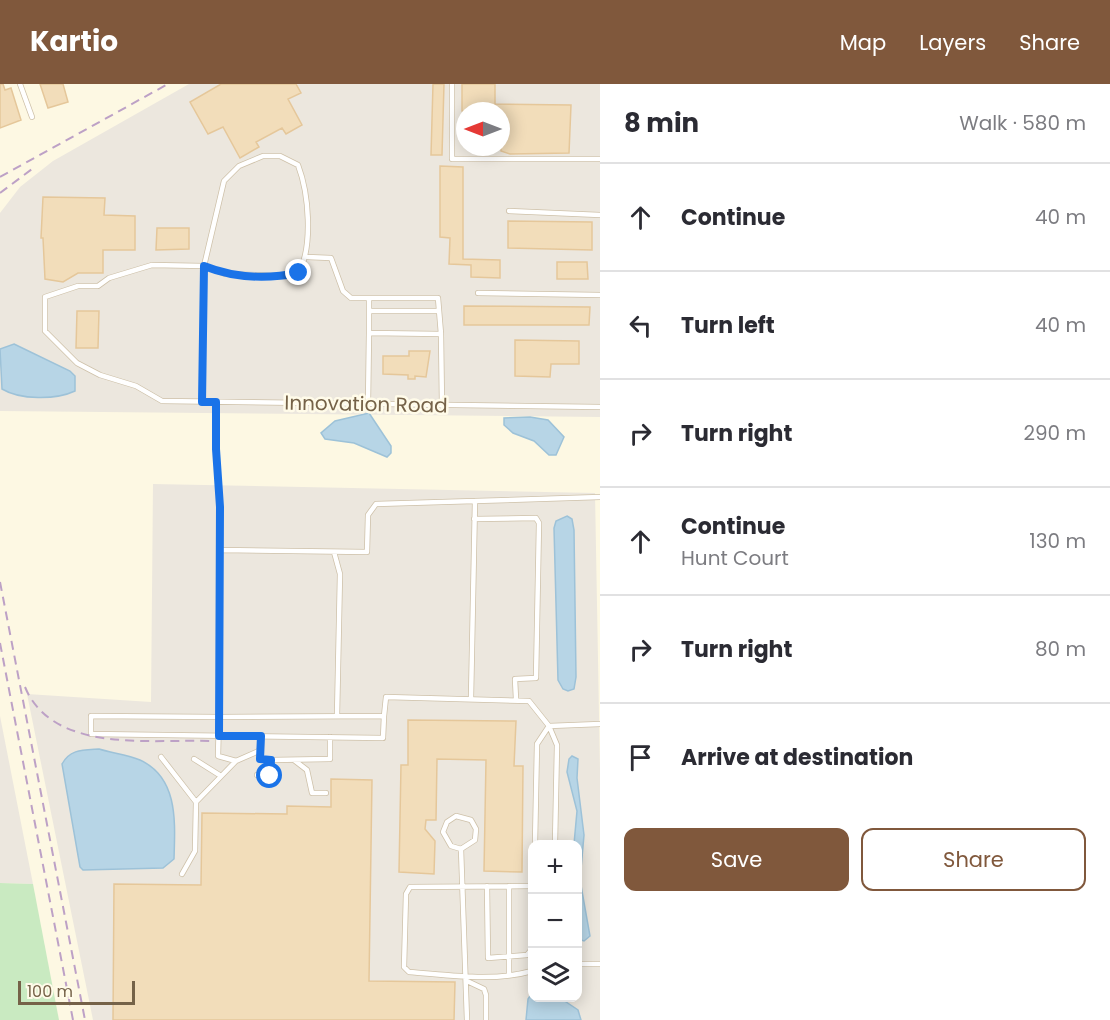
<!DOCTYPE html>
<meta charset="utf-8">
<style>
:root{--surface:#fff;--page:#f2f2f3;--text:#2b2b33;--muted:#7c7c81;--line:#e1e1e2;--accent:#80583c}
body{margin:0;font-family:Poppins,sans-serif;background:var(--page);color:var(--text)}
.controls{position:absolute;right:18px;bottom:18px;display:grid;overflow:hidden;border-radius:12px;box-shadow:0 3px 15px #0003}
.controls button{width:54px;height:54px;display:grid;place-items:center;padding:0;border:0;border-bottom:2px solid var(--line);background:var(--surface);color:var(--text);font:30px sans-serif}
.compass{position:absolute;left:456px;top:18px;width:54px;height:54px;border-radius:50%;background:var(--surface);box-shadow:0 3px 15px #0003;rotate:270deg}
.scale{position:absolute;left:18px;bottom:15px;width:117px;box-sizing:border-box;padding-left:6px;border:3px solid #756248;border-top:0;font-size:16px;line-height:21px;white-space:nowrap;color:#756248;-webkit-text-stroke:4px #fffbe9;paint-order:stroke}
.stop{position:absolute;width:18px;height:18px;margin:-14px;border:4px solid #1a73e8;border-radius:50%;background:#fff}
.stop.end{background:#1a73e8;border-color:#fff;box-shadow:0 2px 6px #0008}
.list{margin:0;padding:0;list-style:none}
h2{display:flex;justify-content:space-between;align-items:center;height:78px;margin:0;padding:0 24px;font-size:26px}
h2 small{font-size:20px;font-weight:400;color:var(--muted)}
.list li{display:grid;grid-template-columns:39px 1fr auto;gap:18px;align-items:center;box-sizing:border-box;height:108px;padding:0 24px;border-top:2px solid var(--line)}
.list b{display:block;font-size:22px;white-space:nowrap}
.list p{margin:0;font-size:20px;white-space:nowrap;color:var(--muted)}
.list em{font-size:20px;font-style:normal;color:var(--muted)}
.actions{display:flex;gap:12px;padding:18px 24px}
.actions a{flex:1;padding:14px 0;border:2px solid var(--accent);border-radius:12px;text-align:center;font-size:21px;color:var(--accent)}
.actions .main{background:var(--accent);color:#fff}
.icon{flex:none;width:33px;height:33px;fill:none;stroke:currentColor;stroke-width:2;stroke-linecap:round;stroke-linejoin:round}
.map{position:relative;flex:none;width:600px;height:936px;overflow:hidden}
header{display:flex;align-items:center;gap:36px;box-sizing:border-box;height:84px;padding:0 30px;background:var(--accent);color:#fff}
header strong{font-size:28px}
nav{display:flex;gap:33px;margin-inline-start:auto;font-size:21px}
main{display:flex}
aside{flex:1;background:var(--surface)}
.map>svg:first-child{display:block}
</style>
<header>
<strong>Kartio</strong>
<nav><a>Map</a><a>Layers</a><a>Share</a></nav>
</header>
<main>
<div class="map">
<svg width="600" height="936" viewBox="0 0 600 936">
<rect width="100%" height="100%" fill="#fdf8e3"/>
<!-- industrial -->
<path fill="#ece7de" fill-rule="evenodd" d="M 189,0 L 600,0 L 600,333 L 0,327 L 0,129 L 20,103 L 53,77 ZM 465,27 L 501,27 L 501,63 L 465,63 Z
M 153,400 L 595,409 L 600,686 L 600,936 L 93,936 L 27,610 L 151,618 ZM 532,760 L 578,760 L 578,914 L 532,914 Z
M 0,632 L 33,800 L 0,799 Z"/>
<!-- green -->
<path fill="#c9eac1" d="M 0,799 L 33,800 L 59,936 L 0,936 Z"/>
<!-- water -->
<path fill="#b7d5e6" stroke="#9dc2d8" stroke-width="1.5" d="M 14,260 L 70,287 L 75,292 L 75,307 C 56,316 20,316 2,305 L 0,265 Z
M 369,329 L 391,362 L 391,369 L 387,373 L 354,359 L 325,355 L 321,349 L 335,337 Z
M 530,333 L 548,336 L 564,353 L 556,371 L 549,371 L 534,357 L 513,349 L 504,341 L 504,334 Z
M 567,432 L 572,435 L 574,446 L 576,593 L 574,605 L 568,607 L 563,605 L 558,596 L 554,444 L 556,437 Z
M 99,665 C 112,669 128,671 140,676 C 179,694 175,739 174,775 L 163,784 L 83,786 L 80,783 L 62,680 C 70,665 83,666 99,665 Z
M 572,672 L 578,675 L 577,694 L 584,751 L 580,796 L 590,852 L 584,857 L 578,855 L 578,760 L 574,760 L 577,727 L 567,688 L 569,675 Z
M 532,909 L 532,914 L 560,914 L 578,926 L 581,936 L 526,936 L 528,915 Z"/>
<!-- building -->
<path fill="#f2ddba" stroke="#e5c79a" stroke-width="1.5" d="M 0,0 L 3,0 L 5,6 L 11,4 L 21,36 L 0,44 Z
M 40,0 L 63,0 L 68,18 L 48,24 Z
M 221,0 L 296,0 L 301,9 L 288,15 L 302,41 L 286,50 L 282,44 L 256,58 L 259,63 L 240,74 L 223,43 L 208,50 L 190,18 Z
M 433,0 L 444,0 L 442,71 L 431,71 Z
M 462,0 L 495,0 L 495,20 L 571,21 L 569,69 L 510,70 L 501,67 L 501,27 L 462,27 Z
M 440,82 L 463,83 L 463,175 L 500,176 L 500,194 L 471,193 L 471,181 L 449,180 L 450,154 L 440,153 Z
M 43,113 L 105,114 L 104,131 L 135,132 L 135,166 L 103,166 L 103,189 L 78,189 L 63,198 L 45,195 L 43,154 L 41,154 Z
M 508,137 L 592,138 L 592,166 L 508,164 Z
M 157,144 L 189,144 L 189,165 L 156,166 Z
M 557,178 L 587,178 L 588,195 L 557,195 Z
M 464,222 L 590,223 L 589,241 L 464,241 Z
M 77,227 L 99,227 L 98,264 L 76,264 Z
M 515,256 L 579,257 L 579,280 L 551,280 L 550,293 L 515,292 Z
M 409,267 L 430,267 L 426,293 L 415,292 L 415,295 L 408,295 L 408,291 L 383,290 L 383,272 L 409,272 Z
M 408,636 L 516,637 L 514,682 L 523,682 L 522,788 L 484,787 L 486,676 L 437,675 L 436,736 L 426,736 L 425,745 L 435,757 L 434,790 L 399,788 L 401,681 L 408,681 Z
M 331,695 L 372,696 L 369,897 L 455,898 L 454,936 L 113,936 L 114,800 L 201,801 L 202,729 L 287,730 L 287,722 L 331,723 Z"/>
<g fill="none" stroke-linecap="round" stroke-linejoin="round">
<!-- service casing -->
<g stroke="#cec1a9" stroke-width="6">
<path id="service" d="M 20,0 L 32,33
M 452,0 L 452,75 L 600,75
M 509,127 L 600,131
M 307,173 L 331,174 L 343,207 L 351,214 L 438,214 L 441,250
M 478,209 L 600,211
M 369,227 L 439,227
M 369,249 L 369,214
M 202,318 L 204,182 L 224,97 L 239,82 L 263,72 L 280,72 L 298,81 C 309,110 313,161 299,189 L 281,192 L 225,190 L 204,182 L 152,181 L 109,194 L 98,202 L 78,202 L 45,213 L 45,247 L 77,279 L 100,291 L 136,302 L 162,317 L 600,323
M 216,318 L 216,365 L 220,423 L 219,633 L 384,632 L 386,613 L 529,617 L 549,642 L 557,661 L 555,760
M 368,320 L 369,249 L 441,250 L 442,322
M 474,435 L 536,434 L 539,439 L 536,594 L 515,595 L 516,615
M 220,466 L 367,468 L 368,431 L 376,420 L 475,417
M 334,468 L 340,490 L 337,632
M 471,614 L 475,417 L 600,413
M 549,642 L 600,640
M 261,652 L 261,666 L 236,677 L 218,672 L 219,633 L 91,632 L 91,650 C 188,651 286,653 383,654 L 384,632
M 161,673 L 196,718 L 195,767 L 182,790
M 194,675 L 221,692
M 271,676 L 330,675 L 330,653
M 294,676 L 307,686 L 312,709 L 326,709
M 257,691 L 270,692 L 271,676 L 260,675 L 261,666
M 196,718 L 236,677
M 535,760 L 537,660 L 549,642
M 461,765 L 475,756 L 476,745 L 471,736 L 456,732 L 447,738 L 443,748 L 451,762 L 461,765 L 467,936
M 487,802 L 488,874 L 527,871 L 532,865
M 532,802 L 410,803 L 406,810 L 404,883 L 409,888 C 449,891 494,898 532,887
M 578,880 L 600,880
M 509,891 L 509,802
M 467,897 L 484,905 L 486,911 L 486,936"/>
</g>
<!-- service -->
<use href="#service" stroke="#fff" stroke-width="4.5"/>
<!-- rail -->
<path stroke="#bda1c6" stroke-width="2" stroke-dasharray="9 6" stroke-linecap="butt" d="M 0,93 L 168,0
M 0,109 L 36,82
M 0,498 L 85,936
M 0,559 L 73,936
M 25,603 C 53,670 151,655 210,657"/>
</g>
<g fill="none" stroke-linecap="round" stroke-linejoin="round">
<!-- route -->
<path stroke="#1a73e8" stroke-width="8" d="M 270,692 L 271,676 L 260,675 L 261,652 L 219,652 L 220,423 L 216,365 L 216,318 L 202,318 L 204,182 C 234,194 268,195 299,189"/>
</g>
<g text-anchor="middle" dominant-baseline="central" stroke-width="5" stroke-linejoin="round" paint-order="stroke">
<!-- street labels -->
<g font-size="20" fill="#756248" stroke="#fffbe9">
<text transform="translate(366 320) rotate(1)">Innovation Road</text>
</g>
</g>
</svg>
<div class="controls">
<button>+</button>
<button>−</button>
<button><svg class="icon" aria-label="layers" viewBox="0 0 24 24"><path d="M12 4l9 5-9 5-9-5zM3 14l9 5 9-5"/></svg></button>
</div>
<svg class="compass" viewBox="-18 -18 36 36"><path d="M0-13l5 13h-10z" fill="#e53935"/><path d="M0 13l5-13h-10z" fill="#7c7c81"/></svg>
<div class="scale">100 m</div>
<div class="stop" style="left:270px;top:692px"></div>
<div class="stop end" style="left:299px;top:189px"></div>
</div>
<aside>
<h2>8 min<small>Walk · 580 m</small></h2>
<ul class="list">
<li><svg class="icon" aria-label="ahead" viewBox="0 0 24 24"><path d="M12 20V5M6 11l6-6 6 6"/></svg><div><b>Continue</b></div><em>40 m</em></li>
<li><svg class="icon" aria-label="left" viewBox="0 0 24 24"><path d="M17 20v-9H6M10 6l-5 5 5 5"/></svg><div><b>Turn left</b></div><em>40 m</em></li>
<li><svg class="icon" aria-label="right" viewBox="0 0 24 24"><path d="M7 20v-9h11M14 6l5 5-5 5"/></svg><div><b>Turn right</b></div><em>290 m</em></li>
<li><svg class="icon" aria-label="ahead" viewBox="0 0 24 24"><path d="M12 20V5M6 11l6-6 6 6"/></svg><div><b>Continue</b><p>Hunt Court</p></div><em>130 m</em></li>
<li><svg class="icon" aria-label="right" viewBox="0 0 24 24"><path d="M7 20v-9h11M14 6l5 5-5 5"/></svg><div><b>Turn right</b></div><em>80 m</em></li>
<li><svg class="icon" aria-label="arrive" viewBox="0 0 24 24"><path d="M6 21V4h12l-3 4 3 4H6"/></svg><div><b>Arrive at destination</b></div></li>
</ul>
<div class="actions"><a class="main">Save</a><a>Share</a></div>
</aside>
</main>
